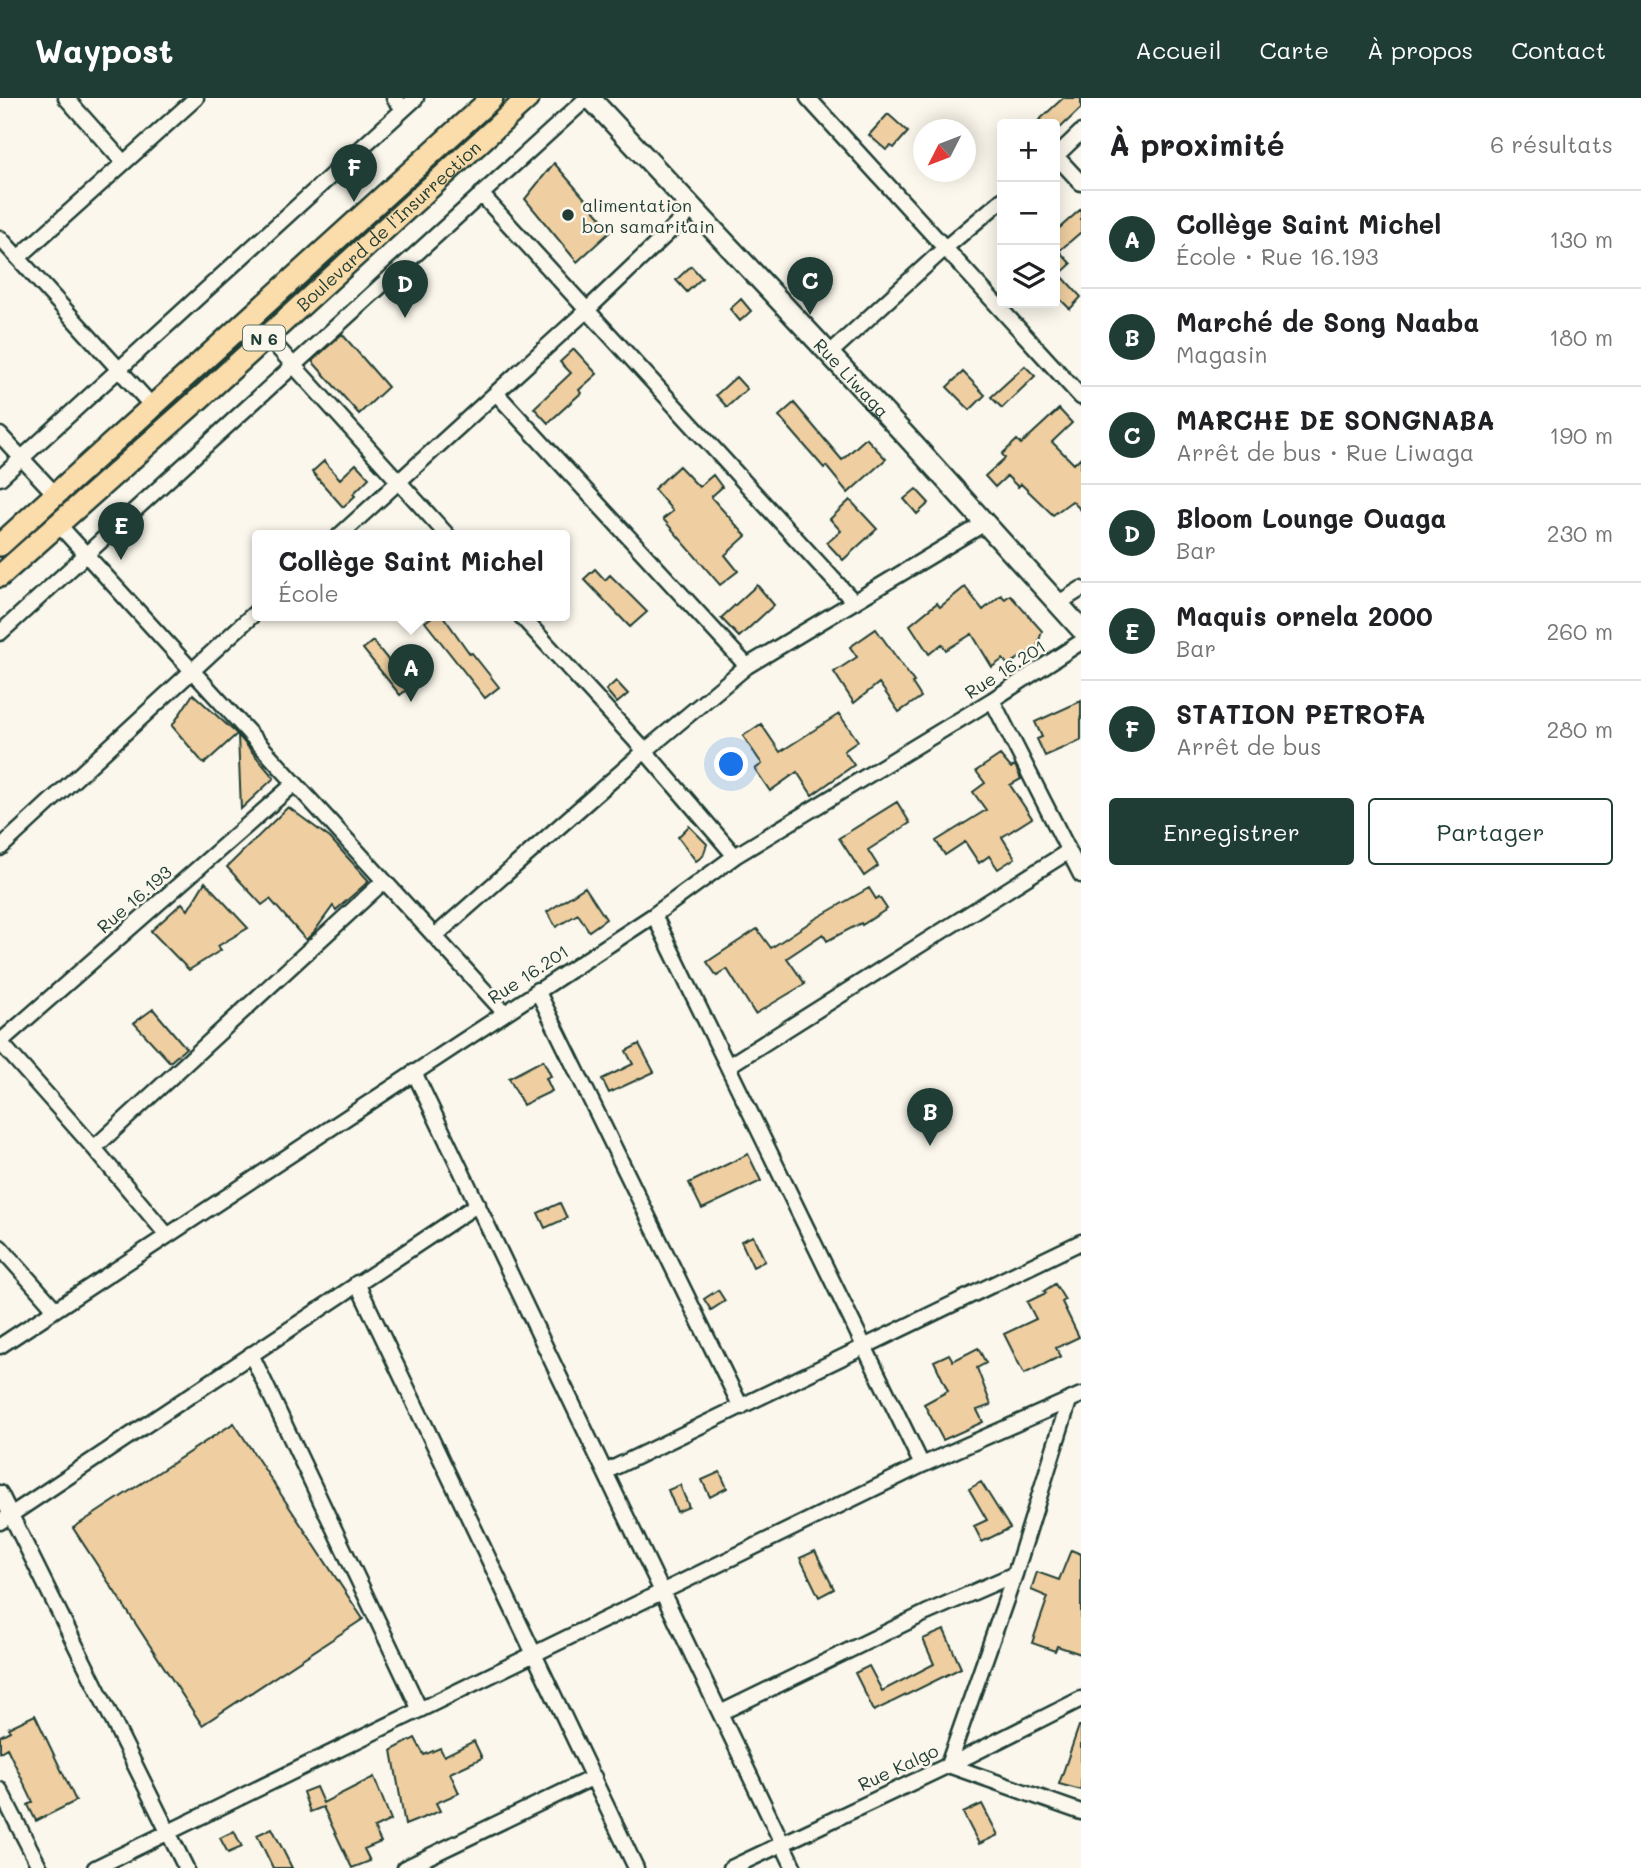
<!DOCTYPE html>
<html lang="fr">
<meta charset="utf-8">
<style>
:root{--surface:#fff;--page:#f2f2f2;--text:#202124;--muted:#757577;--line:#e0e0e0;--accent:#1f3d34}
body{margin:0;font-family:Mali,sans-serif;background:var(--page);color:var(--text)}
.controls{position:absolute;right:21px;top:21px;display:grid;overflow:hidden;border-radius:7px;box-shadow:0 4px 18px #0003}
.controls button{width:63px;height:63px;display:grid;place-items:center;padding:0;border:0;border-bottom:2px solid var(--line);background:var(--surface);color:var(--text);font:35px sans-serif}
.compass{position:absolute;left:913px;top:21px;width:63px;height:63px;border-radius:50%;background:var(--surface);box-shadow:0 4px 18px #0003;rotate:228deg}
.you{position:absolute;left:732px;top:667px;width:24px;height:24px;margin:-18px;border:5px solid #fff;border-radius:50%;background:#1a73e8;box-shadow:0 0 0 10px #1a73e833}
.badge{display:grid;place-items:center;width:46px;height:46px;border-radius:50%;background:var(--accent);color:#fff;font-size:23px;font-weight:700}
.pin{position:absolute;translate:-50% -58px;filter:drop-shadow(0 2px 4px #0008)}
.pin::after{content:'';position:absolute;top:37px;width:24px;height:21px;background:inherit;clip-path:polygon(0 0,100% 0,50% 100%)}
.popup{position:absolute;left:252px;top:432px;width:318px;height:91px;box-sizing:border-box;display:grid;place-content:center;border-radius:7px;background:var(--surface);filter:drop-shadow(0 2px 5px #0005);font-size:23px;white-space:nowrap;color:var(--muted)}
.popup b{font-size:26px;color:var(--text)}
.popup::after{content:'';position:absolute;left:50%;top:100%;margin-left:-14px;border:14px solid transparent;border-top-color:var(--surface)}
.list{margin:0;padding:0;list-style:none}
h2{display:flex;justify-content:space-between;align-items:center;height:91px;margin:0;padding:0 28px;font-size:30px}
h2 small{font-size:23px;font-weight:400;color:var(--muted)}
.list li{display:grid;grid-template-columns:46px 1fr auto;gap:21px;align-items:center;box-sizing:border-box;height:98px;padding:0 28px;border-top:2px solid var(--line)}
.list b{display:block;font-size:26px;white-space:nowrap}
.list p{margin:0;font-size:23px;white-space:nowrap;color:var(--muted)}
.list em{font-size:23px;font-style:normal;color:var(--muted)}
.actions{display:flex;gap:14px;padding:21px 28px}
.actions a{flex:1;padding:16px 0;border:2px solid var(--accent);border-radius:7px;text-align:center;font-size:24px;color:var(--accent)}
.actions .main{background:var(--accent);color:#fff}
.icon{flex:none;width:38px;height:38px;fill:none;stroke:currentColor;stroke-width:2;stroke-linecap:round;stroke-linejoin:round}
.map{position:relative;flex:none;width:1081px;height:1770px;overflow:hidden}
header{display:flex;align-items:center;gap:42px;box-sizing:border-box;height:98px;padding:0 35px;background:var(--accent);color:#fff}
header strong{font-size:33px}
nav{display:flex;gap:38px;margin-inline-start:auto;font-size:24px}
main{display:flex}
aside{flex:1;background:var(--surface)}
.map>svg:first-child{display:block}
</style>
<header>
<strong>Waypost</strong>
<nav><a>Accueil</a><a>Carte</a><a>À propos</a><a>Contact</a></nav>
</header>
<main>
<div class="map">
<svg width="1081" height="1770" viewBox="0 0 1081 1770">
<rect width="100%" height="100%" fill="#fbf7ec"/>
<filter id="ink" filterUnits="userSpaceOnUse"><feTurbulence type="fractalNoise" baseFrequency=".0143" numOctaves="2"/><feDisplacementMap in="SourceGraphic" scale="14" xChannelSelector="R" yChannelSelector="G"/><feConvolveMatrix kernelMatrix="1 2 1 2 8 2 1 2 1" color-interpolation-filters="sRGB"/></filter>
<g filter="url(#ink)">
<!-- building -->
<path fill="#efcfa1" stroke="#1f3d34" stroke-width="2" d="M 1063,0 L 1081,0 L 1081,10 L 1055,35 L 1055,26 L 1035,26 Z
M 888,16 L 908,34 L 894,50 L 891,48 L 886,52 L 869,37 Z
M 554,65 L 612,132 L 577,164 L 525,101 Z
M 1081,111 L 1081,134 L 1059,153 L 1071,166 L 1060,176 L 1081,199 L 1070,211 L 1055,196 L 1055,134 Z
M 691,168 L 702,180 L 687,194 L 676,182 Z
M 741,201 L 751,213 L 740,223 L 730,211 Z
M 342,236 L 388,289 L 359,316 L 312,263 Z
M 574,251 L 597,276 L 579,292 L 581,295 L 548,325 L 534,310 L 571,275 L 560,264 Z
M 1025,268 L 1035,278 L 1002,310 L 991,299 Z
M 963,274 L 985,297 L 970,312 L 947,289 Z
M 736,279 L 747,291 L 727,309 L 716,297 Z
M 794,305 L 842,362 L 866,340 L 886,361 L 848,395 L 826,368 L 824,370 L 779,318 Z
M 1059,311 L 1072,325 L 1052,344 L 1074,366 L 1081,359 L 1081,412 L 1072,403 L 1053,417 L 1021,386 L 1018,389 L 1007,378 L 995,389 L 985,378 L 1005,360 L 1002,356 L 1017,342 L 1021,346 Z
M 324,363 L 340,381 L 356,366 L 369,380 L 353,396 L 355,398 L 343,409 L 312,374 Z
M 679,368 L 699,389 L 713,377 L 722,389 L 711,399 L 746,438 L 725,457 L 738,473 L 720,487 L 663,421 L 673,413 L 654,391 Z
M 916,391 L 929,405 L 917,416 L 904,401 Z
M 850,402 L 877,431 L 843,462 L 827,445 L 841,433 L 830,421 Z
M 595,471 L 605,482 L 610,477 L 647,514 L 630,529 L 584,481 Z
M 757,487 L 774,507 L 739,539 L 721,520 Z
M 965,489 L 983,512 L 1001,497 L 1005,501 L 1010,497 L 1042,533 L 1037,549 L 1008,567 L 1003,561 L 992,569 L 972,536 L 946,552 L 942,546 L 929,556 L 910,527 L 937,505 L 940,509 Z
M 433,518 L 443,518 L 470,556 L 472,555 L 499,589 L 485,600 L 425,524 Z
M 876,531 L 914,584 L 912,585 L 921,599 L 899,614 L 879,585 L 854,605 L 834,574 L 857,559 L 850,549 Z
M 373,543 L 410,589 L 400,597 L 363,551 Z
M 616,583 L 628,596 L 617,605 L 606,592 Z
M 193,596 L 237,636 L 204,666 L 172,628 Z
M 1081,603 L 1081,642 L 1045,658 L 1037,641 L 1042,639 L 1035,624 Z
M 839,616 L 858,643 L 844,653 L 854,667 L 812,697 L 797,674 L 770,693 L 755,671 L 762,666 L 743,638 L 761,626 L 780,654 Z
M 238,637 L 274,680 L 241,711 Z
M 1000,657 L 1011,670 L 1015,667 L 1021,681 L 1010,687 L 1032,720 L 1002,739 L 1015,760 L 998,771 L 989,758 L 979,765 L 965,744 L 945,757 L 936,743 L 986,712 L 973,694 L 985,685 L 976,673 Z
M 897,704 L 910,725 L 868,752 L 878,768 L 864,778 L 839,740 Z
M 288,709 L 330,740 L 369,783 L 336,812 L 333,808 L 314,834 L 306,842 L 270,801 L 262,807 L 227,769 Z
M 689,728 L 707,746 L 703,758 L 696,763 L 678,739 Z
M 205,784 L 248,830 L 218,848 L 221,852 L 189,872 L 151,833 L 182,805 L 188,812 Z
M 585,789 L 606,821 L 589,833 L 578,816 L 556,829 L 547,814 Z
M 869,790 L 876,801 L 879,799 L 887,811 L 862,827 L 861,825 L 827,843 L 823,836 L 787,860 L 805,886 L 755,916 L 727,871 L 717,878 L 707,864 L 757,831 L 771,850 L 815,821 Z
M 153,911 L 186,950 L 170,964 L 134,925 Z
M 639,946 L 654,974 L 609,995 L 602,981 L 633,966 L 626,953 Z
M 543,962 L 551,978 L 546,980 L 552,993 L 523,1007 L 509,980 Z
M 748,1056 L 761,1083 L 702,1111 L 689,1085 Z
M 560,1105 L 567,1120 L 545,1130 L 538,1115 Z
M 753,1138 L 765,1163 L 753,1169 L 741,1143 Z
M 1055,1186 L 1065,1202 L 1062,1204 L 1079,1239 L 1056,1250 L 1061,1258 L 1024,1276 L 1004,1236 L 1036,1221 L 1027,1204 L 1046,1195 L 1044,1193 Z
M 718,1192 L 725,1203 L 711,1212 L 704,1201 Z
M 978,1250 L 986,1265 L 977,1270 L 991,1307 L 977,1312 L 983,1324 L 943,1342 L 924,1306 L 948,1293 L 934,1263 L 949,1256 L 953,1263 Z
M 234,1325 L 363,1521 L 202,1627 L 73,1430 Z
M 720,1374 L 727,1390 L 710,1399 L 702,1382 Z
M 981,1384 L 1010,1430 L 982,1444 L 974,1428 L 987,1422 L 969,1391 Z
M 680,1387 L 689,1409 L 677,1414 L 668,1392 Z
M 1071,1452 L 1081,1456 L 1081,1556 L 1057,1548 L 1055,1553 L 1032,1545 L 1048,1499 L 1031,1492 L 1037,1474 L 1059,1482 Z
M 815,1453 L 834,1491 L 819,1499 L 800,1460 Z
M 944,1532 L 961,1570 L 874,1613 L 855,1575 L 869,1568 L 882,1593 L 934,1566 L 923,1541 Z
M 35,1617 L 76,1703 L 36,1723 L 28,1707 L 33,1704 L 7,1650 L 0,1654 L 0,1638 L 10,1633 L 8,1630 Z
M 1079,1628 L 1081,1628 L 1081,1692 L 1059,1686 Z
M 415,1640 L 424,1657 L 440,1650 L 444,1658 L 474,1643 L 482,1660 L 450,1675 L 459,1695 L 436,1705 L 440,1713 L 405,1727 L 392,1652 Z
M 374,1679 L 391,1722 L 374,1730 L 381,1744 L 364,1751 L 370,1763 L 352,1770 L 323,1709 L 310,1714 L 303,1694 L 316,1689 L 323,1705 Z
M 982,1706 L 998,1737 L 979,1746 L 963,1715 Z
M 272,1730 L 292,1770 L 273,1770 L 257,1737 Z
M 234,1733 L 242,1749 L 228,1755 L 220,1740 Z"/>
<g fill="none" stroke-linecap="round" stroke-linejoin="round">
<!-- street casing -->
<g stroke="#1f3d34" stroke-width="19">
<path id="street" d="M 66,0 L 124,65
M 394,0 L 404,11
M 808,0 L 1081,299
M 1056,58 L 1081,85
M 1055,59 L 1081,34
M 481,96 L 854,504
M 0,140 L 153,309
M 18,160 L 196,0
M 267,238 L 448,438
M 829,256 L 945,150 L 1002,102
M 496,295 L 747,568
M 0,337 L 56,397
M 0,380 L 416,0
M 59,427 L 504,914
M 339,438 L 587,212 L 694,110
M 1057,506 L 1081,491
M 521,518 L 645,653 L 735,758
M 0,535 L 587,0
M 992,602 L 1081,777
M 0,750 L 257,513
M 654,817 L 922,1367
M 435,838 L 645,653 L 747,568 L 985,425
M 537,892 L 741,1309
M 0,944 L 294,686
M 0,944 L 94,1050 L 167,1137
M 728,968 L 1069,753
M 414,974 L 794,1770
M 94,1050 L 384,783
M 0,1149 L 55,1211
M 357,1185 L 636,1770
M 0,1248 L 654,817 L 735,758 L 992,602 L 1081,544
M 251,1256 L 420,1612
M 1069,1303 L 1015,1476 L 948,1667 L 1081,1714
M 605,1374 L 1081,1144
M 0,1395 L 186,1770
M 0,1424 L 478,1106
M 720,1615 L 926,1515 L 1015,1476
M 0,1692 L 40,1770
M 95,1770 L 922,1367 L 1081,1297
M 405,1770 L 594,1679
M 731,1770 L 968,1658 L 1081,1601"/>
</g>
<!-- secondary casing -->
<g stroke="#1f3d34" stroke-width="24">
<g id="secondary">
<path id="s1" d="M 590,0 L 907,339 L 1081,531"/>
</g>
</g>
<!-- primary casing -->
<g stroke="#1f3d34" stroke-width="26">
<g id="primary">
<path d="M 0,447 L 492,0"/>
<path id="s2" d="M 0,478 L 201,299 L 528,0"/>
</g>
</g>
<!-- street -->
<use href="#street" stroke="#fbf7ec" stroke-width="14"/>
<!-- secondary -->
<use href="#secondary" stroke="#fbf7ec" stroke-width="19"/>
<!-- primary -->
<use href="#primary" stroke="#fbdcab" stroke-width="21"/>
</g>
</g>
<!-- markers -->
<circle fill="#1f3d34" stroke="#fbf7ec" stroke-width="2.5" cx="568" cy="117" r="7"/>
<g text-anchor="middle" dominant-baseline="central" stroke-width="5" stroke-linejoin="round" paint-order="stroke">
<!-- shield labels -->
<rect fill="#fbf7ec" stroke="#61756b" stroke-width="2" x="243" y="227.5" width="42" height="25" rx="5"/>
<g font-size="16" font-weight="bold" fill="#1f3d34">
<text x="264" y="240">N 6</text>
</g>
<!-- poi labels -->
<g font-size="18" fill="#1f3d34" stroke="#fbf7ec" text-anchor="start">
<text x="582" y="107">alimentation<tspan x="582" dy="21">bon samaritain</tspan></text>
</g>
<!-- street labels -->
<g font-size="18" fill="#1f3d34" stroke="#fbf7ec">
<text stroke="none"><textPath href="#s2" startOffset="523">Boulevard de l'Insurrection</textPath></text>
<text stroke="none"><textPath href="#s1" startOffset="383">Rue Liwaga</textPath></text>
<text transform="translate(1005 571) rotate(-33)">Rue 16.201</text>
<text transform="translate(134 801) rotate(-41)">Rue 16.193</text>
<text transform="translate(528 876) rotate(-33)">Rue 16.201</text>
<text transform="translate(898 1669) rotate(-25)">Rue Kalgo</text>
</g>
</g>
</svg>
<div class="controls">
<button>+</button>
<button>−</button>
<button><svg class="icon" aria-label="layers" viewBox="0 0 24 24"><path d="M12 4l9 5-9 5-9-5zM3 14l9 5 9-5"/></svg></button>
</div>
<svg class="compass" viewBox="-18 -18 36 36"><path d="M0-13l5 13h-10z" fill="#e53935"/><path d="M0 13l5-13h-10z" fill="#757577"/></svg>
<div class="you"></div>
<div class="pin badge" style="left:411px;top:604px">A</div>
<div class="popup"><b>Collège Saint Michel</b>École</div>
<div class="pin badge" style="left:930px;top:1048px">B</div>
<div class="pin badge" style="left:810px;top:217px">C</div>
<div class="pin badge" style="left:405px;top:220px">D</div>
<div class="pin badge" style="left:121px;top:462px">E</div>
<div class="pin badge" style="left:354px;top:104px">F</div>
</div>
<aside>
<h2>À proximité<small>6 résultats</small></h2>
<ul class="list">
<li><span class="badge">A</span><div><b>Collège Saint Michel</b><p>École · Rue 16.193</p></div><em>130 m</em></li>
<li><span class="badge">B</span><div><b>Marché de Song Naaba</b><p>Magasin</p></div><em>180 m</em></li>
<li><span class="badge">C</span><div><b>MARCHE DE SONGNABA</b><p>Arrêt de bus · Rue Liwaga</p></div><em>190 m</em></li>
<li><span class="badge">D</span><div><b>Bloom Lounge Ouaga</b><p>Bar</p></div><em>230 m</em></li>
<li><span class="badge">E</span><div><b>Maquis ornela 2000</b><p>Bar</p></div><em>260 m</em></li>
<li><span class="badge">F</span><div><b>STATION PETROFA</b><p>Arrêt de bus</p></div><em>280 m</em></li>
</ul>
<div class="actions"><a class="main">Enregistrer</a><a>Partager</a></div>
</aside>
</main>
